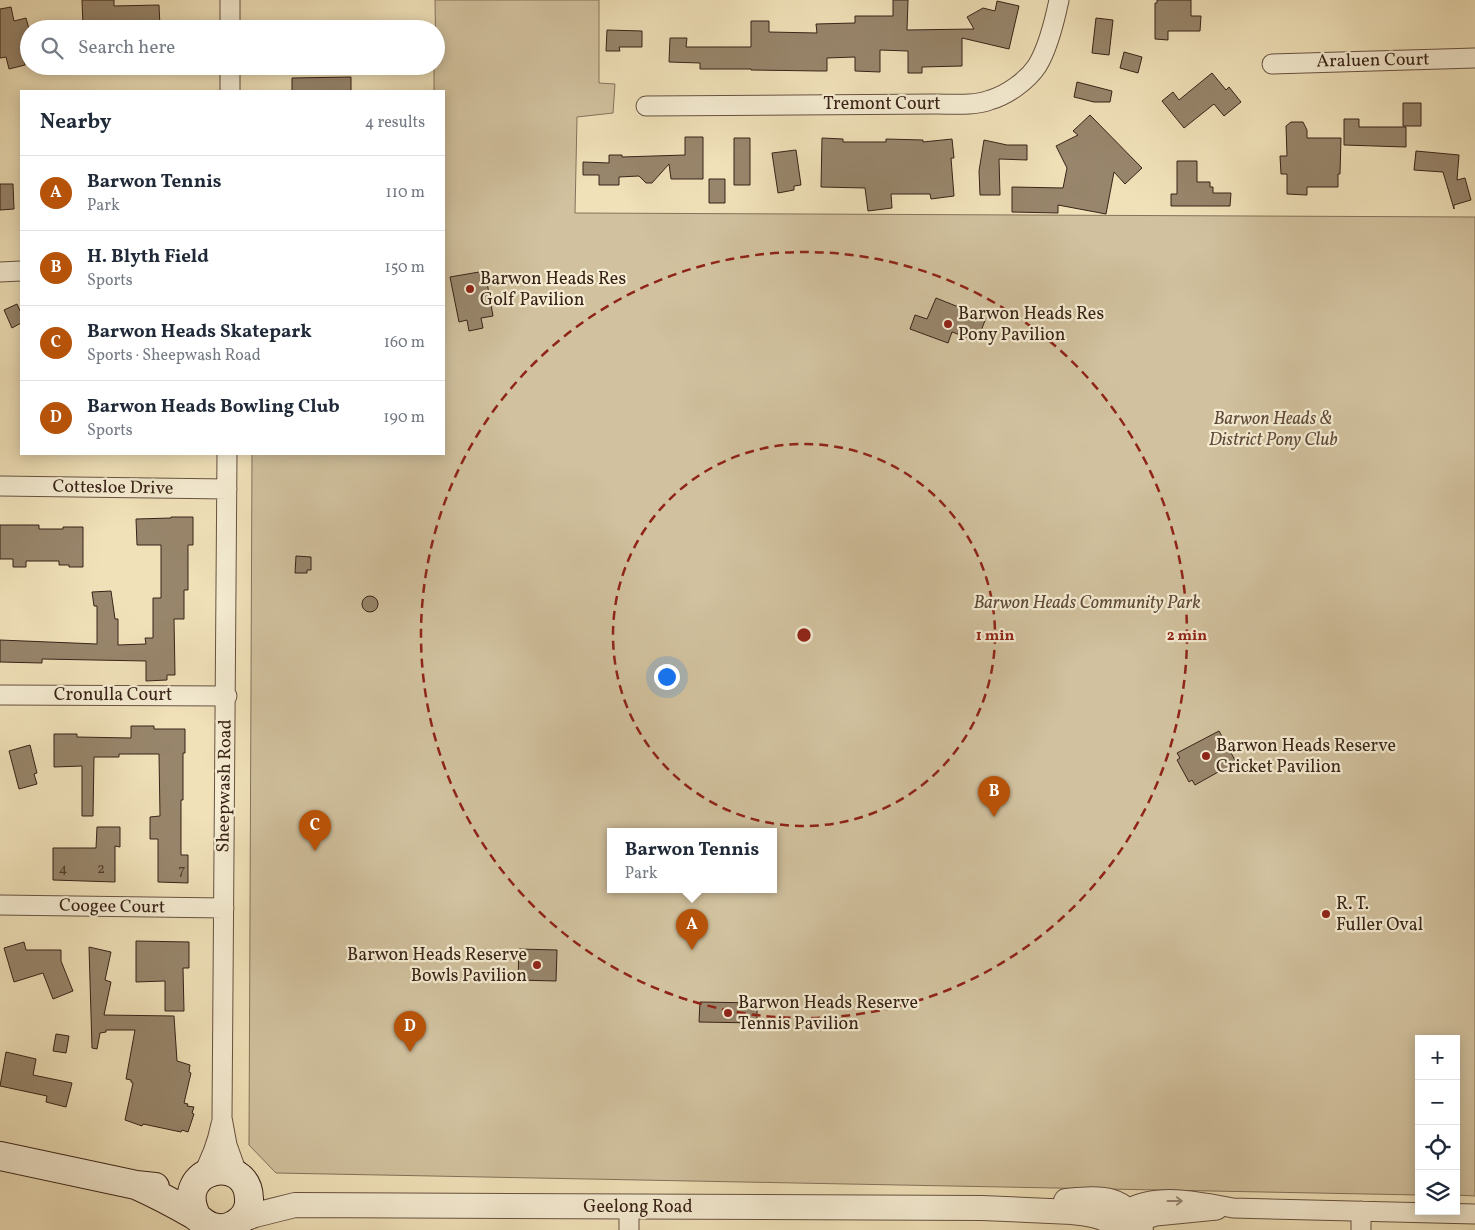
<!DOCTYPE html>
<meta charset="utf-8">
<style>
:root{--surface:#fff;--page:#f2f2f3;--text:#1f2937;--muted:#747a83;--line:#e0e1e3;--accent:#b45309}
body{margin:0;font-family:Vollkorn,serif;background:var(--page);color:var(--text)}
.controls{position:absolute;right:15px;bottom:15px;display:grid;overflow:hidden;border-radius:0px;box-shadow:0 2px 12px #0003}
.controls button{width:45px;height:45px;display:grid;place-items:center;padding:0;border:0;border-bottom:1px solid var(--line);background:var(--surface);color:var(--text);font:25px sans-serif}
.you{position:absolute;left:666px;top:676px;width:18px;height:18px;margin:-12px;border:4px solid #fff;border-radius:50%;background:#1a73e8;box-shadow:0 0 0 8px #1a73e833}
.badge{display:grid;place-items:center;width:32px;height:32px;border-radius:50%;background:var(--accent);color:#fff;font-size:16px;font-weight:700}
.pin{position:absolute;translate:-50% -41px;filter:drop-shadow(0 1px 2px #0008)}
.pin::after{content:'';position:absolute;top:26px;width:18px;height:15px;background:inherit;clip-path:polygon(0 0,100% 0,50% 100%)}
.popup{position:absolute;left:607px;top:828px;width:170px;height:65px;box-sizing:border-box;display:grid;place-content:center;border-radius:0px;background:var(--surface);filter:drop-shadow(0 1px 4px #0005);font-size:16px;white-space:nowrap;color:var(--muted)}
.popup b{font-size:19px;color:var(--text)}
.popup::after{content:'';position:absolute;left:50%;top:100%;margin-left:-10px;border:10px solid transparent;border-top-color:var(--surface)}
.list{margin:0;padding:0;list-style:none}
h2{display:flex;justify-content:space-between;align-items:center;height:65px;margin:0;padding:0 20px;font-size:21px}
h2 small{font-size:16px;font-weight:400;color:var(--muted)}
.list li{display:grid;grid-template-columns:32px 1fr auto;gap:15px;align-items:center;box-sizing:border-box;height:75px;padding:0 20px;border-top:1px solid var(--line)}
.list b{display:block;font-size:19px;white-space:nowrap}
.list p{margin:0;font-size:16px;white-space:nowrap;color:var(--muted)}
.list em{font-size:16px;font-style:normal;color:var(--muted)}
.icon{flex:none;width:28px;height:28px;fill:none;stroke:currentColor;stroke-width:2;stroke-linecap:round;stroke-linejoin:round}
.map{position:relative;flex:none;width:1475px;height:1230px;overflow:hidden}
.search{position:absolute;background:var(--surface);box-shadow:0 2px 12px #0003;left:20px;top:20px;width:425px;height:55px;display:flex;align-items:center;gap:12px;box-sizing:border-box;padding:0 18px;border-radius:28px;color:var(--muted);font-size:19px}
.panel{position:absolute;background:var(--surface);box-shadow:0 2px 12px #0003;left:20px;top:90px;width:425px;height:365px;border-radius:0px}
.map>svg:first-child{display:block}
</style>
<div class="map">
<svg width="1475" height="1230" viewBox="0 0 1475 1230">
<rect width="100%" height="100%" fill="#f0e1b9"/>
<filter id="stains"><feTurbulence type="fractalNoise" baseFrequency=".004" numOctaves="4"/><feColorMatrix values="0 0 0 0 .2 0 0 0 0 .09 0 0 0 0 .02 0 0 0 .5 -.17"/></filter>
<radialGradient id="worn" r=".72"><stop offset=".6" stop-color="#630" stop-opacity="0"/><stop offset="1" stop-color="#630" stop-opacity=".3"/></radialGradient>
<!-- green -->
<path fill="#d1c19e" stroke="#85725b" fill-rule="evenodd" d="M 435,0 L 599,0 L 599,83 L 615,84 L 613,113 L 577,117 L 575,213 L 1475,217 L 1475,1196 L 1456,1195 L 1456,1039 L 1419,1039 L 1419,1195 L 276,1173 L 249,1145 L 252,454 L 444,454 L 444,91 L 434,91 L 434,66 L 436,66 ZM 611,831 L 773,831 L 773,889 L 611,889 Z"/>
<!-- building -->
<path fill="#98866c" stroke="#392318" d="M 82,0 L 114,0 L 114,6 L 159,5 L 160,27 L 148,28 L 148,26 L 83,27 Z
M 893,0 L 908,0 L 907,30 L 974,29 L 967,17 L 983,8 L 995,11 L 997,1 L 1019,6 L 1009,49 L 962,38 L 962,66 L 922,67 L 922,73 L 908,73 L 908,51 L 880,50 L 880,72 L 855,71 L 855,57 L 827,58 L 827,71 L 820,71 L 751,70 L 751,69 L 700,69 L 700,63 L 669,62 L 670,38 L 687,38 L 686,47 L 751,47 L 751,21 L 769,21 L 769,32 L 817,33 L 816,24 L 855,23 L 855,16 L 893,16 Z
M 1157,0 L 1191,0 L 1191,16 L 1201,16 L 1200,31 L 1168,31 L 1168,40 L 1155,39 L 1155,3 L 1157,3 Z
M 11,7 L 14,21 L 26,18 L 29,29 L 29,53 L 23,54 L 25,65 L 9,69 L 6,57 L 0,58 L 0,9 Z
M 1096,18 L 1113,20 L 1109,55 L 1092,53 Z
M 607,30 L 642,31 L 642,47 L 619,47 L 620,51 L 606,51 Z
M 1124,52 L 1142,57 L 1138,73 L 1120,68 Z
M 1212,73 L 1226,90 L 1229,87 L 1241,102 L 1224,116 L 1214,104 L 1184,128 L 1162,101 L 1173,92 L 1179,100 Z
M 351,77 L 351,91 L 292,91 L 292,78 Z
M 1077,82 L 1112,91 L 1110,102 L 1094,102 L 1074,97 Z
M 1403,103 L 1421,103 L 1421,126 L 1403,126 Z
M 1090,115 L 1142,168 L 1125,184 L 1114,172 L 1106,214 L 1058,205 L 1058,213 L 1012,212 L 1012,187 L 1063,188 L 1067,168 L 1056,146 L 1078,135 L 1073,131 Z
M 1344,119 L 1359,119 L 1359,127 L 1406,127 L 1406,147 L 1344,145 Z
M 1291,122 L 1303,122 L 1307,130 L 1307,138 L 1341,138 L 1340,174 L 1338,174 L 1338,187 L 1307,187 L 1307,195 L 1287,194 L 1287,174 L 1281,174 L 1280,156 L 1287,156 L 1286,126 Z
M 685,137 L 703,137 L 703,179 L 671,179 L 669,164 L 652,183 L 646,183 L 639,176 L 619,177 L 619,185 L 599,185 L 599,175 L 583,175 L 583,162 L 609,163 L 609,155 L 622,155 L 622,157 L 685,155 Z
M 734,138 L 750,138 L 750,185 L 734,185 Z
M 822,138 L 843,139 L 843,142 L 886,142 L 886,139 L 923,140 L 923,142 L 952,139 L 954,158 L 951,158 L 954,196 L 931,199 L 930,194 L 891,194 L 892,208 L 868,211 L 865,188 L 821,187 Z
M 984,140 L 1007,145 L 1027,145 L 1027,160 L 999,159 L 1000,195 L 980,195 L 979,171 Z
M 796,150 L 801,185 L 794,186 L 794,190 L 778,193 L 772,153 Z
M 1416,151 L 1459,155 L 1457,180 L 1465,178 L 1471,200 L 1454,205 L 1454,209 L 1443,172 L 1414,170 Z
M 1177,161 L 1197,161 L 1197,182 L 1210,182 L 1210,187 L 1213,187 L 1213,193 L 1231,193 L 1230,206 L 1171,206 L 1171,194 L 1177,194 Z
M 709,179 L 725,179 L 725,203 L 709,203 Z
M 0,184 L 13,184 L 14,209 L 0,210 Z
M 485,271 L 493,316 L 481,318 L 483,328 L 469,331 L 467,320 L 459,322 L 450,277 Z
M 936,298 L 986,318 L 977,341 L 952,332 L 948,343 L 910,329 L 915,315 L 927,319 Z
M 17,304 L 21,313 L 21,323 L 12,328 L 4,310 Z
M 171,517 L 193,517 L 193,545 L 188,545 L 188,590 L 184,590 L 184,619 L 174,619 L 175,675 L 167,675 L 167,680 L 146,681 L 146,661 L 42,659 L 42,663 L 0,662 L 0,640 L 97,644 L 97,606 L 94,606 L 92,592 L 111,591 L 115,619 L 118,619 L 118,645 L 146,644 L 145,638 L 153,638 L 153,598 L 161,598 L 161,545 L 137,545 L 136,519 L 171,518 Z
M 0,525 L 39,525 L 39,529 L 63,529 L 63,527 L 83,527 L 83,567 L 69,567 L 69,565 L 59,565 L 59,561 L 26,561 L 26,567 L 13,567 L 13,559 L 0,559 Z
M 296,556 L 311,557 L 311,570 L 307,570 L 307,573 L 295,573 Z
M362 604a8 8 0 1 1 16 0a8 8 0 1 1-16 0Z
M 131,726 L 154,726 L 154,729 L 185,729 L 185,753 L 183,753 L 183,800 L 181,800 L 181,855 L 188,855 L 188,883 L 158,882 L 158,839 L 150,839 L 150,817 L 160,816 L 159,754 L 119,754 L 119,757 L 94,757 L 93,816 L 82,816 L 82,766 L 54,767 L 54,734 L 77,734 L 77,737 L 131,738 Z
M 1219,731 L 1236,762 L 1195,785 L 1192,780 L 1189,782 L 1177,760 L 1180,758 L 1177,753 Z
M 30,745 L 37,773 L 34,774 L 37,784 L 19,789 L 9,751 Z
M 97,827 L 120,827 L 120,847 L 115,846 L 115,882 L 53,880 L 53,848 L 96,848 Z
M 136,941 L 189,942 L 189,968 L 183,968 L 184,1011 L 165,1011 L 165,981 L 136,982 Z
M 24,942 L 26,950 L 61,950 L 61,961 L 73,991 L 53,999 L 43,973 L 14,982 L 4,948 Z
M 89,947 L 111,952 L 105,980 L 111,982 L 104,1015 L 174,1016 L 177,1061 L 190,1065 L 189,1072 L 191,1073 L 184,1103 L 188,1104 L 187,1106 L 194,1107 L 192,1113 L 194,1114 L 188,1132 L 182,1130 L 181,1132 L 143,1124 L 142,1126 L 125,1120 L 133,1083 L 131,1082 L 131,1080 L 126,1079 L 135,1030 L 106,1030 L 106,1032 L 100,1033 L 97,1049 L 92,1048 Z
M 519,949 L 557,950 L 556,981 L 518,980 Z
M 700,1002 L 757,1003 L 757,1023 L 699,1022 Z
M 56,1034 L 69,1036 L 66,1053 L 53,1051 Z
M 6,1052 L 36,1059 L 33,1075 L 72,1083 L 66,1107 L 46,1102 L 47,1096 L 0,1086 Z"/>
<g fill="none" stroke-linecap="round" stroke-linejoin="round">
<!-- minor casing -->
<g stroke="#675240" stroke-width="21">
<path id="minor" d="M 230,0 L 230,29
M 1272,64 L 1475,58
M 230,66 L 230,91
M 646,106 L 936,104 C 954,104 974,106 990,100 C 1007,95 1027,81 1037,66 C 1047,50 1055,19 1059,0
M 0,272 L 21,271
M 227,454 L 222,1118 L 227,1145 L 238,1176
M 0,486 L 227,489
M 0,695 L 227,696
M 0,905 L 224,908
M 201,1177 C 211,1160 217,1144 221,1124
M 629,1206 L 629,1230
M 1128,1209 C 1157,1192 1201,1202 1233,1208 L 1475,1214
M 1137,1222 L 1156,1216 L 1217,1210
M 1361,1230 L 1361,1211"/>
</g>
<!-- tertiary casing -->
<g stroke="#675240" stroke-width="26">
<path id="tertiary" d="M 1066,1201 C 1101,1198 1124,1195 1141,1230
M 241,1220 L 255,1215 L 295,1205 L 982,1208 L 1072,1212 C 1088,1214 1108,1215 1118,1230"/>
</g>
<!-- secondary casing -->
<g stroke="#392318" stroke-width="30">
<path id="secondary" d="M 0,1156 L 136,1185 L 155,1187
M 136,1185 C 156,1194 175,1204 194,1215 C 200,1219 205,1225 213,1227 C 220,1229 229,1228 235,1224 C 243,1219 250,1210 249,1199 C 248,1152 171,1167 197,1217"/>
</g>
<!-- minor -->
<use href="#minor" stroke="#f5ecd2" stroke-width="19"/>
<!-- tertiary -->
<use href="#tertiary" stroke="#f5ecd2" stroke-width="24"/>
<!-- secondary -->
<use href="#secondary" stroke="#f5ecd2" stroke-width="28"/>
</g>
<!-- one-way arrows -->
<defs><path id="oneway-shaft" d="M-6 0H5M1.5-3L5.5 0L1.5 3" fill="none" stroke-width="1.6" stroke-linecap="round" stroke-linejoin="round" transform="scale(1.25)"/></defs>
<use stroke="#978875" href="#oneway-shaft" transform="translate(1175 1201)"/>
<!-- distance rings -->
<g fill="none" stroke="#8f2418" stroke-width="2.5" stroke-dasharray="9 6">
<circle cx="804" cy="635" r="191"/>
<circle cx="804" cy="635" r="383"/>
</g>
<!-- markers -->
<g fill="#8f2418" stroke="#f5ecd2" stroke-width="2">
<circle cx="470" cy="289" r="5"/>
<circle cx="948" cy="324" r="5"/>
<circle cx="1206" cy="756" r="5"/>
<circle cx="1326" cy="914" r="5"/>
<circle cx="537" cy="965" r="5"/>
<circle cx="728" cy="1013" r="5"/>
</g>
<g text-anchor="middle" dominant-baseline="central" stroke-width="4.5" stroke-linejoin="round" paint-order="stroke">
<!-- number labels -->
<g font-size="15" fill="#513c2d">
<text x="63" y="869">4</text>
<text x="101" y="869">2</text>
<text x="182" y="870">7</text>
</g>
<!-- street labels -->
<g font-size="18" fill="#392318" stroke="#f5ecd2">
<text transform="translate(1373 61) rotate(-1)">Araluen Court</text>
<text x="882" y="104">Tremont Court</text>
<text transform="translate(113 488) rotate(1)">Cottesloe Drive</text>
<text x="113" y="695">Cronulla Court</text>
<text transform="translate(225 786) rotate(-89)">Sheepwash Road</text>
<text transform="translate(112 907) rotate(1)">Coogee Court</text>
<text x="638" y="1207">Geelong Road</text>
</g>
<!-- poi labels -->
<g font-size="18" fill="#392318" stroke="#f5ecd2" text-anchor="start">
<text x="480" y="279">Barwon Heads Res<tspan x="480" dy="21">Golf Pavilion</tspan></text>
<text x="958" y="314">Barwon Heads Res<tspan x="958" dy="21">Pony Pavilion</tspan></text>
<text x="1216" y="746">Barwon Heads Reserve<tspan x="1216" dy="21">Cricket Pavilion</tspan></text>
<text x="1336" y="904">R. T.<tspan x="1336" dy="21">Fuller Oval</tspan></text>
<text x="527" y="955" text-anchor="end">Barwon Heads Reserve<tspan x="527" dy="21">Bowls Pavilion</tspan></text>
<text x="738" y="1003">Barwon Heads Reserve<tspan x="738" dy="21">Tennis Pavilion</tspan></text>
</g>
<!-- park labels -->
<g font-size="18" font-style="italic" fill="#5f4a3a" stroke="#f5ecd2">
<text x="1273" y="419">Barwon Heads &amp;<tspan x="1273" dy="21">District Pony Club</tspan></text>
<text x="1087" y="603">Barwon Heads Community Park</text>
</g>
</g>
<circle cx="804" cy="635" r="8" fill="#8f2418" stroke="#f5ecd2" stroke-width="2.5"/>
<g font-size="15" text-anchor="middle" font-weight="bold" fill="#8f2418" stroke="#f5ecd2" stroke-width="4.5" stroke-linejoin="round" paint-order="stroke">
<text x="995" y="640">1 min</text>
<text x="1187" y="640">2 min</text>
</g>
<rect width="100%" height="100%" filter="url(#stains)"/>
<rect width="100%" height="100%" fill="url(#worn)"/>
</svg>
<div class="controls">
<button>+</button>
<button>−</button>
<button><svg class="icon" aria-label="locate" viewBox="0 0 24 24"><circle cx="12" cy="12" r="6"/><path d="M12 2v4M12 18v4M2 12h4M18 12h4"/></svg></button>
<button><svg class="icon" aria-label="layers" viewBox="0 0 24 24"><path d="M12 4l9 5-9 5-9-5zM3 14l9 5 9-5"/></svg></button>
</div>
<div class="you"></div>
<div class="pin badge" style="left:692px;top:950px">A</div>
<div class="popup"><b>Barwon Tennis</b>Park</div>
<div class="pin badge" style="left:994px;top:817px">B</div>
<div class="pin badge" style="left:315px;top:851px">C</div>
<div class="pin badge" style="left:410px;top:1052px">D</div>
<div class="search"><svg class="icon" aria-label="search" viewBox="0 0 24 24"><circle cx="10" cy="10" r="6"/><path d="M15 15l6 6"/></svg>Search here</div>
<section class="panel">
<h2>Nearby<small>4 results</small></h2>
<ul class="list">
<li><span class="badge">A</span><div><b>Barwon Tennis</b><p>Park</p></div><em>110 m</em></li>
<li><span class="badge">B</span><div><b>H. Blyth Field</b><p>Sports</p></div><em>150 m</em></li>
<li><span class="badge">C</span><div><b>Barwon Heads Skatepark</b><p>Sports · Sheepwash Road</p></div><em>160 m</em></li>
<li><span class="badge">D</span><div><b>Barwon Heads Bowling Club</b><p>Sports</p></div><em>190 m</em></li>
</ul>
</section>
</div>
